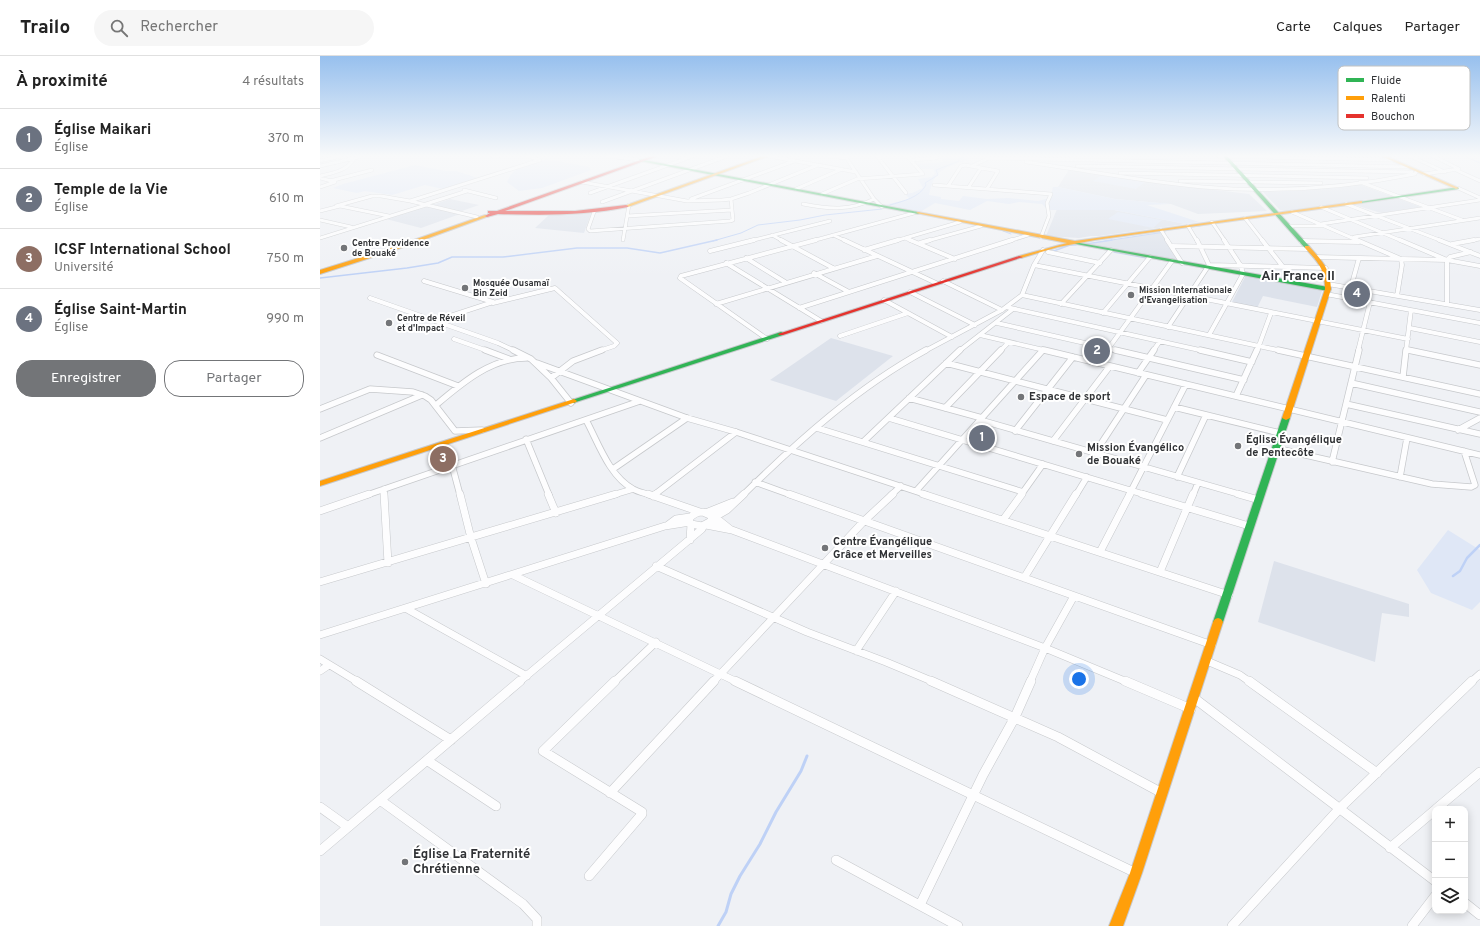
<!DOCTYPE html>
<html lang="fr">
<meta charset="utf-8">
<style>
:root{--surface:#fff;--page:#f6f6f6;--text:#222;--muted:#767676;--line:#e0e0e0;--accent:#737578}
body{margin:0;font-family:Overpass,sans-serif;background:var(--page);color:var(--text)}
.controls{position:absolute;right:12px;bottom:12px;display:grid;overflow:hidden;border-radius:8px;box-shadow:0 2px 10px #0003}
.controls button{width:36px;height:36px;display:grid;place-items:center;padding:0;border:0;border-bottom:1px solid var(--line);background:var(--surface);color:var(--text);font:20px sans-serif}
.you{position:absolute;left:759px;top:623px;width:14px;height:14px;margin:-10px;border:3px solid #fff;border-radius:50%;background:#1a73e8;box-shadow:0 0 0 6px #1a73e833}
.badge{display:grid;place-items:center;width:26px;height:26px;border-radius:50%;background:var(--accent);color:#fff;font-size:13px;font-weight:700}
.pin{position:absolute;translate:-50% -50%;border:2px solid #fff;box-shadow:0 1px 4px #0006}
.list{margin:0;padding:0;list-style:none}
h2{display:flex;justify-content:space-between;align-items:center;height:52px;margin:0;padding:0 16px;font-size:17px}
h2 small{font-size:13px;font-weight:400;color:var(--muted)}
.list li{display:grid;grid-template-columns:26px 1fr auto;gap:12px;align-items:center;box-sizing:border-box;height:60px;padding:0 16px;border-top:1px solid var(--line)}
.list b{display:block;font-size:15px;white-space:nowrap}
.list p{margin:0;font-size:13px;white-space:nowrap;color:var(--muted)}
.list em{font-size:13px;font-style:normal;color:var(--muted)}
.actions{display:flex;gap:8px;padding:12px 16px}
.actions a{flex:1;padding:9px 0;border:1px solid var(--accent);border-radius:16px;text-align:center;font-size:14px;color:var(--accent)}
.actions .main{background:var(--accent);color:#fff}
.icon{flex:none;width:22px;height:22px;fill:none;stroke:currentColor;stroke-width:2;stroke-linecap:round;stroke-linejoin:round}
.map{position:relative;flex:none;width:1160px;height:870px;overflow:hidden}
header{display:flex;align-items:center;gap:24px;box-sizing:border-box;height:56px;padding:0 20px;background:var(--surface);border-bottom:1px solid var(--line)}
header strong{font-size:19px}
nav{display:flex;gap:22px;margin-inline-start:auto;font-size:14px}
.search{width:280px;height:36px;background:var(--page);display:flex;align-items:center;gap:10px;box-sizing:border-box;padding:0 14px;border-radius:22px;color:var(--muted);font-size:15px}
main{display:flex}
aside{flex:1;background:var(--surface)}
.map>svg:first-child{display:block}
</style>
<header>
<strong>Trailo</strong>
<div class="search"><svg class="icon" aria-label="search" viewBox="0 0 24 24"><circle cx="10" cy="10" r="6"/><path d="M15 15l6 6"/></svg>Rechercher</div>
<nav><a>Carte</a><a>Calques</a><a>Partager</a></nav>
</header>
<main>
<aside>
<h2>À proximité<small>4 résultats</small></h2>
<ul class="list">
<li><span class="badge" style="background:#6b7280">1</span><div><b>Église Maikari</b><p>Église</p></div><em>370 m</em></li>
<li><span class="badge" style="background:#6b7280">2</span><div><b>Temple de la Vie</b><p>Église</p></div><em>610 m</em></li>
<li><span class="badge" style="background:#8d6e63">3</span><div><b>ICSF International School</b><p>Université</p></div><em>750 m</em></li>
<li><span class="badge" style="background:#6b7280">4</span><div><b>Église Saint-Martin</b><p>Église</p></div><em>990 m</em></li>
</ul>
<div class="actions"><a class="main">Enregistrer</a><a>Partager</a></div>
</aside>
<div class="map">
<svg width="1160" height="870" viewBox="0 0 1160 870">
<rect width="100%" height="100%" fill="#eff1f5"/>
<!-- built -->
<path fill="#dde2eb" d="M 750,112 L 854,129 L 929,138 L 947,155 L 878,158 L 851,148 L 795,143 L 738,131 Z
M 1039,128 L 1071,140 L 966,155 L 960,154 L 943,136 L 985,134 Z
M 1077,142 L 1101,151 L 1061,157 L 1035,149 Z
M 130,143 L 159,149 L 139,156 L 112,149 Z
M 107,150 L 140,158 L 101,172 L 66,163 Z
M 737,153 L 794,154 L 866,168 L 779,180 L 771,180 L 759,182 L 726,180 Z
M 230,158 L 271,158 L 264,177 L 215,172 Z
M 842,176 L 861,207 L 763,189 Z
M 929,220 L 999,233 L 1002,235 L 997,251 L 943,240 L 937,252 L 914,247 L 912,246 L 925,221 Z
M 511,282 L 573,300 L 516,345 L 450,324 Z
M 954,505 L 1089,548 L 1089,561 L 1062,557 L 1055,606 L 938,566 Z"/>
<!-- green -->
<path fill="#dfe7f6" d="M 634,100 L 650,100 L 649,103 C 626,112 614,112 609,139 L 621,141 L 621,143 L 639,145 L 643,140 L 667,143 L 688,142 L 718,145 L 730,142 L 733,131 L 738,131 L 795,143 L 851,148 L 827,149 L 879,166 L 866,168 L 794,154 L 728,154 L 722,148 L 699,146 L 689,148 L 667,145 L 650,154 L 615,147 L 600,156 L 564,149 L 590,143 L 585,138 L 592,137 L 603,132 L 598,123 L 612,121 L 615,117 L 613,113 L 601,113 L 597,108 L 624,106 L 621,102 Z
M 227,103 L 269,111 L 271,114 L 222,132 L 199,135 L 187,126 C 194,109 210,108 227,103 Z
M 95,109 L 126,115 L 136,115 L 158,122 L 123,133 L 105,129 L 72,139 L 45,135 L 37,137 L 13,132 L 23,128 Z
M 782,119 L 825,126 L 816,133 L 773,125 Z
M 798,156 L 842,164 L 833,172 L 788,163 Z
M 1128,474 L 1160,494 L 1160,546 L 1152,554 L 1111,537 L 1097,514 Z"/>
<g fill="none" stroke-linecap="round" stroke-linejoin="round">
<!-- stream-far3 -->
<path stroke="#bed1f6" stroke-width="1" d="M 1144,100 L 1160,107
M 570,149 C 583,145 599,142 606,129 L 605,127 L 618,119 L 616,114 L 639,105 L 639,103 L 646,100
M 871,171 L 880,170
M 683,175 L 691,178
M 393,185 L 421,177 L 438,169 L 480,164 L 505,159 L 562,153
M 785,185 L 845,176"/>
<!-- stream-far2 -->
<path stroke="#bed1f6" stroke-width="1.5" d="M 766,188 L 792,184
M 749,189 L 756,189
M 731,196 L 750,189
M 794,196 L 827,202
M 0,222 L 87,212 L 118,207 L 132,201 L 183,201 L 257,192 L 307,192 L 340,197 L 397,184"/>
<!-- stream-far1 -->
<path stroke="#bed1f6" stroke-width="2.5" d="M 1133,520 L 1140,515 L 1147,502 L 1160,489"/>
<!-- stream -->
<path stroke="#bed1f6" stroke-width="3" d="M 398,870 L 406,856 L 411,838 L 420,820 L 440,788 L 456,756 L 481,715 L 487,700"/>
<!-- street-far4 casing -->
<g stroke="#c6c8cb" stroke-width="4">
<path id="street-far4" d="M 173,100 L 179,100
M 288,100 L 320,104
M 448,100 L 536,116
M 510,100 L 526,102
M 525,100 L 554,143 L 562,151
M 557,100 L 586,137
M 898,100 L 1072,104
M 1090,100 L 1125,116
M 1113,100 L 1139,113
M 591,104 L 617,102 L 615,100
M 0,105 L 21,100
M 706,106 C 765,114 824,126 883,131 C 953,137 1026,132 1095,118 L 1096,116
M 0,110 L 39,101
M 652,110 L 669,102 L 1088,111
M 757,110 L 1092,116
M 1136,114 L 1160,125
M 800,117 L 1047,122
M 1104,118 L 1139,113
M 0,120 C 12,117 28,115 34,102
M 0,122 L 15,126 L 0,131
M 10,125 L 52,114
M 860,125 L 1001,127
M 262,126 L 367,145 L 402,144 L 411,143 L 429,137 L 498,109
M 1040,126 L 1142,164
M 614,129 L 731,138 L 727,147 L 729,160 L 721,181
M 628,130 L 641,110 L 645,109 L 678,115 L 667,133
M 648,132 L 661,112
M 1138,132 L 1160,142
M 476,133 L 522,113
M 144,134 L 176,142
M 270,137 L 373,100
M 502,138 L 537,123 L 603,118 L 587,100
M 371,143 L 474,105
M 90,145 L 220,104 L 208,100
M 282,146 L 407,100
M 106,148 L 147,135
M 483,148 C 509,153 530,155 554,143
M 1026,148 L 1122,185
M 16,150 L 52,140 L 61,140 L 90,145 L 157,161
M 1001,151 L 1082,185
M 0,155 L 20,150 L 69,160
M 274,156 L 268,173 L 270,175 L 410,165 L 413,164 L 411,143
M 972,156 L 1039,185
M 307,160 L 412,154
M 925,162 L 943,185
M 0,164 L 31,171
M 892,166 L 905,185
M 1001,168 L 1160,144
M 868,170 L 877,185
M 969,170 L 1003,170
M 841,174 L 848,185
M 452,179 L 463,185
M 513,179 L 526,185
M 1034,181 L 1160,162
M 0,182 L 106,149
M 585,182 L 592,185
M 303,184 L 309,149
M 430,185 L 510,165
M 492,185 L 594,157
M 575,185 L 640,166
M 607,185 L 661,170
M 689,185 L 708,179
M 981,185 L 986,185
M 1148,185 L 1160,183"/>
</g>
<!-- street-far3 casing -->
<g stroke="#c6c8cb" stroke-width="5">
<path id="street-far3" d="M 461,184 L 513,212
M 524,184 L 616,227
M 590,184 L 635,203
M 847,184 L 862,207
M 942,184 L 964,212
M 1037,184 L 1081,203 L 1082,209 L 1077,240
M 1080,184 L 1127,204 L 1127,248
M 1119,184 L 1160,200
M 981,185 L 1039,186
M 600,187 L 610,184
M 1132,188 L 1154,184
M 852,190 L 988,193
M 544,194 L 578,184
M 390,195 L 434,184
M 728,196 L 780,207
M 996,201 L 1127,204 L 1160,210
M 426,202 L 465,226
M 1127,204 L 1130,201 L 1151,196
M 406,207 L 501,265
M 714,209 L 1088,283
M 889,209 L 1006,212
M 494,217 L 529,236
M 104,225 L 173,246 L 115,265
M 623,225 L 682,254
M 1008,228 L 1160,254
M 1031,231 L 1039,202
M 590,236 L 655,269
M 1006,238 L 1160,267
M 702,239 L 962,295
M 50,242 L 178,287 L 195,295
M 564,244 L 632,281
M 173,247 L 235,232 L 297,287 L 294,290 L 279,295
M 396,248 L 557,200
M 741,248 L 791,194
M 686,251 L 884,295
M 479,252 L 692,184
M 783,257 L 830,201
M 677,267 L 800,295
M 848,271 L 889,209 L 877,184
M 1090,272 L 1160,286
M 660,279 L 728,295
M 889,279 L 923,218 L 921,210 L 904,184
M 520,280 L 588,257
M 134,283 L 168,295
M 447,283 L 360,222 L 361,220 L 496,184
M 788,293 L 852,205
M 1087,294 L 1093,295
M 605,295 L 682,254 L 702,239 L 714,209 L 723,194
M 639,295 L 693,253
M 680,295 L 689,286
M 722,295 L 723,294
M 833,295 L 840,285
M 937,295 L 951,257
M 1038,295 L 1050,246
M 1086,295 L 1091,254"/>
</g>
<!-- street-far2 casing -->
<g stroke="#c6c8cb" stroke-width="7">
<path id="street-far2" d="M 165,294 L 189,303
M 193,294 L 211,303 L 231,322 L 251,347
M 724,294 L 1160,399
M 795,294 L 924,324
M 880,294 L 932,306
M 958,294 L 1160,338
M 1088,294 L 1160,309
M 57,299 L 138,330
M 217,307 L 367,362 L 416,376 L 607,439
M 626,307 L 847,364
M 818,317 L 834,294
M 1083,321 L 1086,294
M 231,322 L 253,305 L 282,294
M 1031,327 L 1160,356
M 916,340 L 937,294
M 589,342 L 662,362
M 1026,348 L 1160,378
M 116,349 C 142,327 171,302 206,302
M 854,351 L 960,377
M 625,352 L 681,294
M 0,353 L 50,333 L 93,336 L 105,340 L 111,344 L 135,375 L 162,374
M 569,362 L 826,439
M 266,364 C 278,386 289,420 313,433 C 318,436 325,437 330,439
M 660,364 L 922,439
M 497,372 L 703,436
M 1138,374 L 1160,362
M 695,375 L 753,301
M 0,382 L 102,339
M 206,383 L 229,439
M 733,385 L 790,310
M 543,386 L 640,294
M 955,392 L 1112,428 L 1151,431 L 1155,429 L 1144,395
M 775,397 L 826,319
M 1012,406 L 1039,294
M 132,409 L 140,439
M 293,413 L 367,362
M 857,421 L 886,359
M 1080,421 L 1087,382
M 435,426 L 471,439
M 64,433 L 64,439
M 596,435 L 723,294
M 47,439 L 320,345
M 293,439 L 313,433
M 334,439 L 416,376
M 423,439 C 479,384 538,331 606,294
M 571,439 L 581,430
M 701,439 L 723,408
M 756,439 L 767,421
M 809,439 L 866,328
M 873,439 L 878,427"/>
</g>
<!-- street-far1 casing -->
<g stroke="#c6c8cb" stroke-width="8">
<path id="street-far1" d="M 64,438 L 68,507
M 140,438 L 151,482 L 166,528
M 228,438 L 236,457
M 328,438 L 380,456
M 469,438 L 892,589
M 603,438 L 909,539
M 822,438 L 929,470
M 918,438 L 939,444
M 333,440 L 336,438
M 0,455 L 49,438
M 383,456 L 392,460 L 391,465 L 382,470 L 371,468 L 369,463 C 373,458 377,456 383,456 Z
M 388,456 L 413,446
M 393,462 L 407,454 L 424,438
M 392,463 L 400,465 L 410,473
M 683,464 L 702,438
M 348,469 L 356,463 L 370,461
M 386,469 L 412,474 L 725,592 L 807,626
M 370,484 L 371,468
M 780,496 L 810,438
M 336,510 L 487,576 L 566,606 L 614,626
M 840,516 L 873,438
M 193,519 L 417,626
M 704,522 L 756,438
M 0,526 L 296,438
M 87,553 L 207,620
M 0,579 L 345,470 L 370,466
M 536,595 L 576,535
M 0,603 L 38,626
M 887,605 L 920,619 L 930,626
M 0,615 L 9,609
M 199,626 L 382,473 L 384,469
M 294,626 L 336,586
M 393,626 L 544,465 L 573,438
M 710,626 L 725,592 L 754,540
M 1151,626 L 1160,618"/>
</g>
<!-- street casing -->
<g stroke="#c6c8cb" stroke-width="10">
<path id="street" d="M 36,625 L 131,684
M 415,625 L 816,817
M 611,625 L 738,681 L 842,737
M 805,625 L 871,653
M 929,625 L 1057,717
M 874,642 L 1115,825
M 108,705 L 176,750
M 290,737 L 394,625
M 60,744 L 203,848 L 217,863 L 217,870
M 0,751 L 28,771
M 1116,753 L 1160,716
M 1070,792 L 1115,754
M 0,795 L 200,625
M 516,804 L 638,870
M 269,820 L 322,758 L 322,756 L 223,695 L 295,625
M 1145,847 L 1160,859
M 600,849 L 663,719 L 695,661 L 711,625
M 912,870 L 1019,753 L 1152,625
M 1092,870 L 1115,840"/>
</g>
<!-- fast casing -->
<g stroke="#c6c8cb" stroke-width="2">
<path id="fast" d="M 903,100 L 907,100 L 989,190 L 989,192 L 985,192 Z
M 319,103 L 598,156 L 600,157 L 598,158 L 320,105 Z
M 1138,131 L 1139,133 L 1041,147 L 1039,146 Z
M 754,186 L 1008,231 L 1011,233 L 1008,235 L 756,188 L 754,187 Z
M 461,276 L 463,277 L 463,279 L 256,346 L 254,347 L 251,345 L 252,344 Z
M 966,360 L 970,362 L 903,566 L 901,569 L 898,570 L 895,569 L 893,566 L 962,362 Z"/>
</g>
<!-- slow casing -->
<g stroke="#c6c8cb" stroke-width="2">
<path id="slow" d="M 443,100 L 449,100 L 308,151 L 304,150 Z
M 1061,100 L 1066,100 L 1139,132 L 1136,133 Z
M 1041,145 L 1042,145 L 1042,147 L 775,184 L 738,191 L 701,202 L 699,201 L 699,200 L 747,187 L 596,157 L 598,156 L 755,185 Z
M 165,159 L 169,160 L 78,193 L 0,218 L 0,214 L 74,191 Z
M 985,190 L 989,190 C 1002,205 1010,212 1011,233 L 970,362 L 966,364 L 962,362 L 1005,233 C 1005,213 998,206 985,192 Z
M 254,343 L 257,345 L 256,346 L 0,430 L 0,425 Z
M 898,562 L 901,563 L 903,566 L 822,817 L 803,870 L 789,870 L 810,817 L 893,566 L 895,563 Z"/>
</g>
<!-- jam casing -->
<g stroke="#c6c8cb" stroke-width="2">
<path id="jam" d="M 332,100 L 338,100 L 185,155 L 255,155 L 306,149 L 308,150 L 308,151 C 265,160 221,159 178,158 L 167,161 L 165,160 L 170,157 L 168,157 L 168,155 L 177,155 Z
M 699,200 L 703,201 L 463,279 L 459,279 L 458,278 Z"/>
</g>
<!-- street-far4 -->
<use href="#street-far4" stroke="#fdfdfe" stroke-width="3"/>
<!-- street-far3 -->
<use href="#street-far3" stroke="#fdfdfe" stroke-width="4"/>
<!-- street-far2 -->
<use href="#street-far2" stroke="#fdfdfe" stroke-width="5.5"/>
<!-- street-far1 -->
<use href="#street-far1" stroke="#fdfdfe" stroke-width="7"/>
<!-- street -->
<use href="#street" stroke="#fdfdfe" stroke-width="9"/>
<!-- fast -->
<use href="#fast" fill="#30b455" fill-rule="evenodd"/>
<!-- slow -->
<use href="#slow" fill="#ff9f0a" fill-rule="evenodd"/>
<!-- jam -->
<use href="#jam" fill="#e5322d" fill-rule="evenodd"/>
</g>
<!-- sky -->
<linearGradient id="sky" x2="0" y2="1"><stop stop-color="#97c0ee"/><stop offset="0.45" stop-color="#f8f9fa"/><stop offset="1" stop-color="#f8f9fa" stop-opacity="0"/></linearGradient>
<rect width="1160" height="222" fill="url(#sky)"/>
<!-- markers -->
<g fill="#737578" stroke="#fff" stroke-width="1.5">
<circle cx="24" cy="192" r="4"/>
<circle cx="145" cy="232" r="4"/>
<circle cx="811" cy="239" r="4"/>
<circle cx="69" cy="267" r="4"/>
<circle cx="701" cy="341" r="4"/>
<circle cx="918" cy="390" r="4"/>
<circle cx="759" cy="398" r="4"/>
<circle cx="505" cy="492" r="4"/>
<circle cx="85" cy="806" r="4"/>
</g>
<g text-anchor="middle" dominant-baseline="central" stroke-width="4" stroke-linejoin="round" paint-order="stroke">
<!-- far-poi labels -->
<g font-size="9" font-weight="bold" fill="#303235" stroke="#fff" text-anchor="start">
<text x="32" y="187">Centre Providence<tspan x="32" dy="10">de Bouaké</tspan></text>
<text x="153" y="227">Mosquée Ousamaï<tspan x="153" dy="10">Bin Zeid</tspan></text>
<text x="819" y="234">Mission Internationale<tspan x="819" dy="10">d'Evangelisation</tspan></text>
<text x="77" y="262">Centre de Réveil<tspan x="77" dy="10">et d'Impact</tspan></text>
</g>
<!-- poi labels -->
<g font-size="11" font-weight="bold" fill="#303235" stroke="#fff" text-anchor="start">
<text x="709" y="341">Espace de sport</text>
<text x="926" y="384">Église Évangélique<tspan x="926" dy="13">de Pentecôte</tspan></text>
<text x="767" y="392">Mission Évangélico<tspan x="767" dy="13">de Bouaké</tspan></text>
<text x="513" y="486">Centre Évangélique<tspan x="513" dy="13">Grâce et Merveilles</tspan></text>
</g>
<!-- far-district labels -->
<g font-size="13" font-weight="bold" fill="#303235" stroke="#fff">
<text x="978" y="221">Air France II</text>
</g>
<!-- near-poi labels -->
<g font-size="13" font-weight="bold" fill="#303235" stroke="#fff" text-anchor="start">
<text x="93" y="799">Église La Fraternité<tspan x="93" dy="15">Chrétienne</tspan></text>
</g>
</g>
<!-- legend -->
<rect x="1018" y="10" width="132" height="64" rx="6" fill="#fff" stroke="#c1c2c2" stroke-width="1"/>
<rect x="1026" y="22" width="18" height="4" fill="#30b455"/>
<rect x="1026" y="40" width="18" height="4" fill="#ff9f0a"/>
<rect x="1026" y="58" width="18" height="4" fill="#e5322d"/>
<g font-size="11" fill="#303235">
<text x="1051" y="28">Fluide</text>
<text x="1051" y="46">Ralenti</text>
<text x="1051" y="64">Bouchon</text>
</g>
</svg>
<div class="controls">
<button>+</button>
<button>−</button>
<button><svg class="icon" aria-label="layers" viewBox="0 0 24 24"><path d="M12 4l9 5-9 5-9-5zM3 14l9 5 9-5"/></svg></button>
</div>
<div class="you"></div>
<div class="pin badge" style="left:662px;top:382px;background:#6b7280">1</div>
<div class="pin badge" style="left:777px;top:295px;background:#6b7280">2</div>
<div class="pin badge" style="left:123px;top:403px;background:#8d6e63">3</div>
<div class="pin badge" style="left:1037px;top:238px;background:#6b7280">4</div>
</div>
</main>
